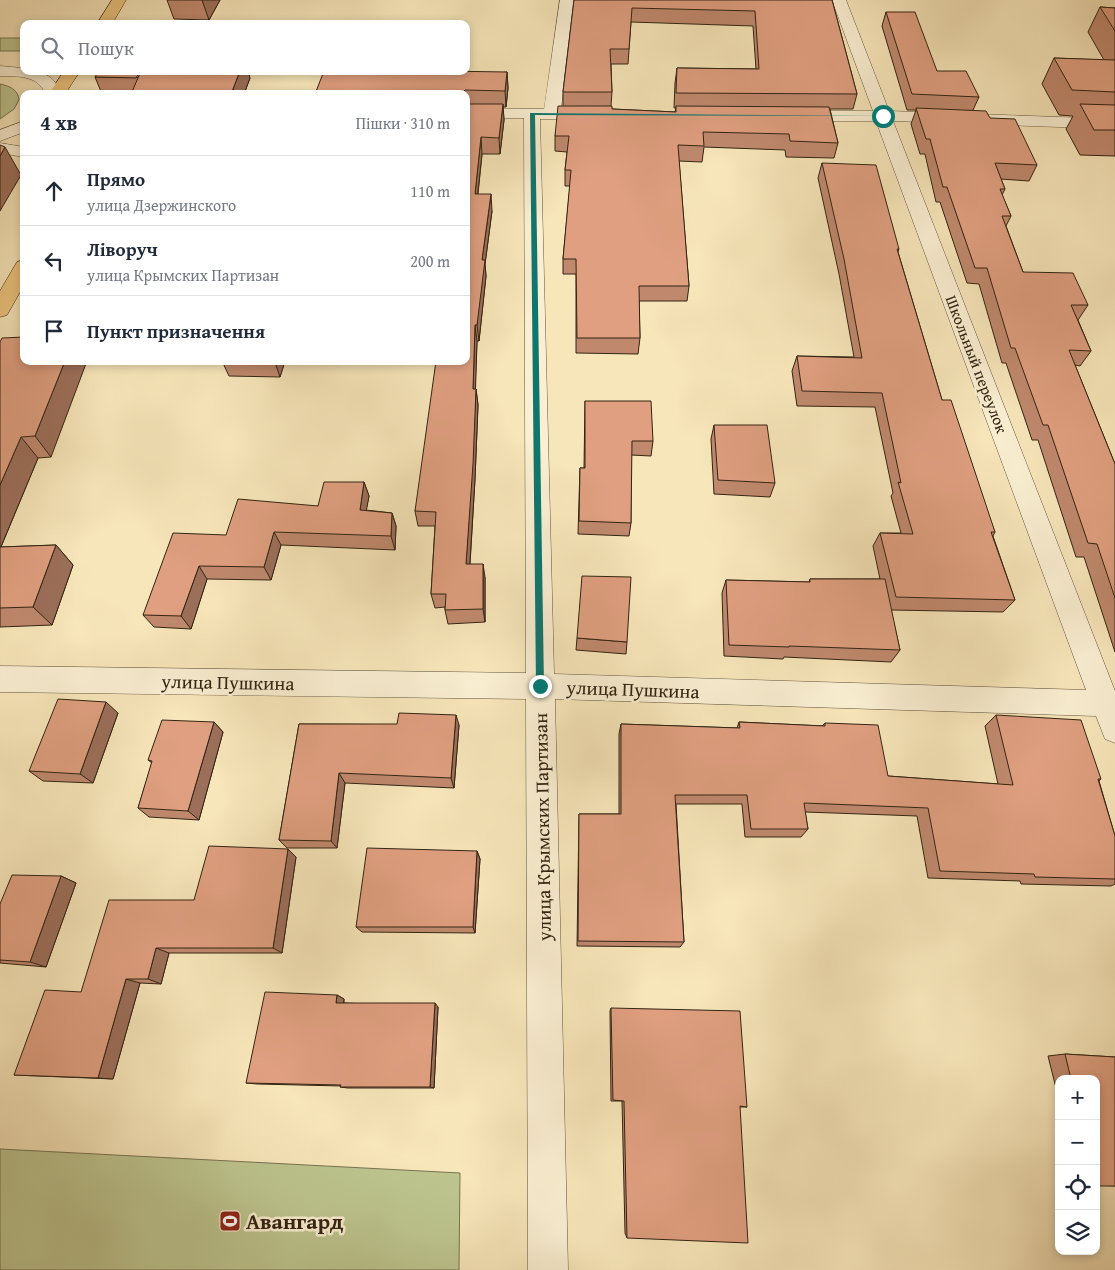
<!DOCTYPE html>
<html lang="uk">
<meta charset="utf-8">
<style>
:root{--surface:#fff;--page:#f6f6f7;--text:#1f2937;--muted:#747a83;--line:#e0e1e3}
body{margin:0;font-family:"Gentium Book Plus",serif;background:var(--page);color:var(--text)}
.controls{position:absolute;right:15px;bottom:15px;display:grid;overflow:hidden;border-radius:10px;box-shadow:0 2px 8px #0003}
.controls button{width:45px;height:45px;display:grid;place-items:center;padding:0;border:0;border-bottom:1px solid var(--line);background:var(--surface);color:var(--text);font:25px sans-serif}
.stop{position:absolute;width:15px;height:15px;margin:-11px;border:4px solid #0f766e;border-radius:50%;background:#fff}
.stop.end{background:#0f766e;border-color:#fff;box-shadow:0 1px 5px #0008}
.list{margin:0;padding:0;list-style:none}
h2{display:flex;justify-content:space-between;align-items:center;height:65px;margin:0;padding:0 20px;font-size:21px}
h2 small{font-size:16px;font-weight:400;color:var(--muted)}
.list li{display:grid;grid-template-columns:32px 1fr auto;gap:15px;align-items:center;box-sizing:border-box;height:70px;padding:0 20px;border-top:1px solid var(--line)}
.list b{display:block;font-size:19px;white-space:nowrap}
.list p{margin:0;font-size:16px;white-space:nowrap;color:var(--muted)}
.list em{font-size:16px;font-style:normal;color:var(--muted)}
.icon{flex:none;width:28px;height:28px;fill:none;stroke:currentColor;stroke-width:2;stroke-linecap:round;stroke-linejoin:round}
.map{position:relative;flex:none;width:1115px;height:1270px;overflow:hidden}
.search{position:absolute;background:var(--surface);box-shadow:0 2px 8px #0003;left:20px;top:20px;width:450px;height:55px;display:flex;align-items:center;gap:12px;box-sizing:border-box;padding:0 18px;border-radius:10px;color:var(--muted);font-size:19px}
.panel{position:absolute;background:var(--surface);box-shadow:0 2px 8px #0003;left:20px;top:90px;width:450px;height:275px;border-radius:10px}
.map>svg:first-child{display:block}
</style>
<div class="map">
<svg width="1115" height="1270" viewBox="0 0 1115 1270">
<rect width="100%" height="100%" fill="#f7e6ba"/>
<filter id="stains"><feTurbulence type="fractalNoise" baseFrequency=".004" numOctaves="4"/><feColorMatrix values="0 0 0 0 .2 0 0 0 0 .09 0 0 0 0 .02 0 0 0 .5 -.17"/></filter>
<radialGradient id="worn" r=".72"><stop offset=".6" stop-color="#630" stop-opacity="0"/><stop offset="1" stop-color="#630" stop-opacity=".3"/></radialGradient>
<!-- green -->
<path fill="#bdc58f" stroke="#787451" d="M 0,38 L 24,38 L 24,51 L 0,51 Z
M 0,84 C 9,86 18,89 19,100 L 14,109 L 0,119 Z
M 0,1149 L 460,1173 L 459,1270 L 0,1270 Z"/>
<g fill="none" stroke-linecap="round" stroke-linejoin="round">
<!-- minor casing -->
<g stroke="#63543d" stroke-width="1">
<path id="minor" d="M 560,0 L 574,0 L 561,109 L 600,110 L 602,114 L 600,118 L 594,119 L 540,119 L 554,674 L 1086,690 L 876,121 L 794,121 L 788,120 L 786,116 L 788,112 L 794,111 L 873,111 L 832,0 L 846,0 L 889,111 L 1115,119 L 1115,129 L 893,121 L 1115,691 L 1115,743 L 1105,739 L 1096,716 L 555,699 L 568,1270 L 528,1270 L 526,699 L 0,692 L 0,666 L 526,673 L 524,118 L 466,118 L 466,108 L 544,109 Z
M 0,66 L 23,68 L 24,71 C 42,71 55,75 61,94 L 45,94 C 39,75 16,76 0,76 Z
M 24,121 L 24,132 L 0,141 L 0,130 Z
M 0,143 L 24,147 L 24,157 L 0,153 Z"/>
</g>
<!-- major casing -->
<g stroke="#322413" stroke-width="1">
<path id="major" d="M 112,0 L 126,0 L 112,24 L 97,24 Z
M 64,71 L 80,71 L 65,94 L 49,94 Z
M 24,260 L 24,285 L 7,315 L 0,317 L 0,291 L 17,262 Z"/>
</g>
<!-- minor -->
<use href="#minor" fill="#faefd2" fill-rule="evenodd"/>
<!-- major -->
<use href="#major" fill="#ecc37d" fill-rule="evenodd"/>
</g>
<!-- wall -->
<path fill="#c0896e" stroke="#322413" fill-rule="evenodd" d="M 167,0 L 220,0 L 209,20 L 174,19 Z
M 574,0 L 832,0 L 857,94 L 853,109 L 830,109 L 838,143 L 834,158 L 786,157 L 785,150 L 704,147 L 702,162 L 679,161 L 689,286 L 687,301 L 639,301 L 640,338 L 638,354 L 576,353 L 576,274 L 563,274 L 563,259 L 570,186 L 565,186 L 565,170 L 567,152 L 555,151 L 555,136 L 563,106 L 563,92 ZM 631,22 L 753,26 L 756,69 L 677,68 L 675,83 L 674,108 L 676,108 L 675,112 L 612,109 L 611,106 L 612,92 L 611,64 L 628,64 Z
M 1100,7 L 1115,8 L 1115,156 L 1080,155 L 1066,129 L 1073,116 L 1059,115 L 1042,84 L 1054,58 L 1104,60 L 1088,32 Z
M 886,12 L 937,71 L 979,97 L 973,110 L 990,118 L 1037,165 L 1029,181 L 1001,179 L 1005,189 L 1002,195 L 1011,216 L 1006,226 L 1023,272 L 1088,305 L 1078,320 L 1091,351 L 1080,366 L 1075,365 L 1115,464 L 1115,652 L 1084,557 L 1076,557 L 1038,440 L 1032,440 L 1006,363 L 1002,363 L 979,284 L 967,283 L 940,202 L 936,202 L 925,154 L 920,154 L 911,124 L 916,110 L 907,110 L 882,26 Z
M 507,72 L 508,88 L 506,107 L 503,107 L 504,120 L 500,154 L 482,154 L 478,194 L 492,211 L 485,264 L 486,276 L 479,341 L 477,341 L 475,389 L 476,389 L 478,405 L 475,479 L 470,564 L 485,577 L 485,622 L 448,624 L 445,610 L 445,607 L 435,608 L 431,594 L 435,526 L 418,526 L 415,511 L 466,361 L 466,94 L 315,94 Z
M 95,77 L 250,78 L 244,94 L 102,94 Z
M 822,163 L 899,249 L 898,252 L 942,400 L 995,532 L 993,536 L 1015,600 L 1003,612 L 891,610 L 900,650 L 891,662 L 784,657 L 783,659 L 724,656 L 722,593 L 726,580 L 809,582 L 810,579 L 880,579 L 873,546 L 880,533 L 901,533 L 891,496 L 893,493 L 875,407 L 797,406 L 792,371 L 797,356 L 854,357 L 839,274 L 818,178 Z
M 0,342 L 51,457 L 38,458 L 1,547 L 56,545 L 73,565 L 52,625 L 0,627 Z
M 222,361 L 285,361 L 280,377 L 229,376 Z
M 585,401 L 653,441 L 651,456 L 631,455 L 631,523 L 629,536 L 578,534 L 580,468 L 584,468 Z
M 714,425 L 775,483 L 770,497 L 714,494 L 711,439 Z
M 364,482 L 369,496 L 366,510 L 392,513 L 396,526 L 395,550 L 281,545 L 271,580 L 207,579 L 191,629 L 154,627 L 143,615 L 226,535 L 318,506 Z
M 577,638 L 627,642 L 626,654 L 576,650 Z
M 118,713 L 93,783 L 43,781 L 29,771 Z
M 996,715 L 1101,779 L 1099,781 L 1115,836 L 1115,884 L 1111,886 L 1021,884 L 1020,881 L 928,878 L 917,816 L 805,812 L 808,829 L 801,837 L 745,837 L 742,804 L 676,804 L 684,942 L 680,947 L 577,946 L 579,814 L 619,814 L 619,734 L 621,724 L 737,728 L 739,722 L 822,726 L 825,723 L 888,776 L 998,784 L 985,726 Z
M 214,722 L 223,732 L 199,820 L 149,817 L 138,808 L 152,763 L 148,760 Z
M 299,724 L 459,725 L 454,788 L 345,783 L 337,848 L 287,848 L 279,840 Z
M 288,849 L 296,857 L 282,953 L 169,953 L 161,984 L 140,983 L 113,1079 L 14,1075 L 81,992 L 194,900 Z
M 477,851 L 480,859 L 475,933 L 362,932 L 356,927 Z
M 61,876 L 76,883 L 46,967 L 0,963 L 0,904 Z
M 337,995 L 344,999 L 344,1003 L 438,1007 L 434,1088 L 348,1088 L 340,1087 L 341,1086 L 257,1084 L 246,1083 Z
M 611,1008 L 747,1107 L 740,1107 L 627,1238 L 625,1233 L 622,1101 L 611,1101 L 610,1011 Z
M 1065,1054 L 1115,1057 L 1115,1186 L 1096,1185 L 1096,1079 L 1059,1079 L 1059,1100 L 1048,1056 Z"/>
<!-- shaded-wall -->
<path fill="#9c6f5a" stroke="#322413" d="M 202,0 L 220,0 L 209,20 Z
M 240,71 L 248,71 L 250,78 L 244,94 L 231,94 Z
M 507,72 L 508,88 L 506,107 L 505,91 Z
M 503,104 L 504,120 L 500,154 L 499,138 Z
M 481,137 L 482,154 L 476,210 L 475,194 Z
M 5,147 L 21,175 L 0,211 L 0,156 Z
M 491,194 L 492,211 L 485,264 L 486,276 L 479,341 L 477,325 L 482,260 Z
M 475,325 L 477,341 L 475,405 L 473,389 Z
M 65,361 L 87,361 L 51,457 L 35,436 Z
M 275,361 L 285,361 L 280,377 L 275,362 Z
M 476,389 L 478,405 L 475,479 L 469,578 L 466,564 Z
M 21,437 L 38,458 L 0,549 L 0,485 Z
M 364,482 L 369,496 L 364,523 L 360,510 Z
M 392,513 L 396,526 L 395,550 L 391,536 Z
M 274,532 L 281,545 L 271,580 L 264,567 Z
M 56,545 L 73,565 L 52,625 L 33,607 Z
M 483,564 L 485,577 L 485,622 L 483,609 Z
M 199,566 L 207,579 L 191,629 L 181,616 Z
M 106,702 L 118,713 L 93,783 L 80,774 Z
M 456,715 L 459,725 L 454,788 L 451,778 Z
M 214,722 L 223,732 L 199,820 L 188,811 Z
M 339,773 L 345,783 L 337,848 L 331,841 Z
M 288,849 L 296,857 L 282,953 L 273,948 Z
M 477,851 L 480,859 L 475,933 L 473,927 Z
M 61,876 L 76,883 L 46,967 L 30,962 Z
M 156,948 L 169,953 L 161,984 L 148,979 Z
M 126,979 L 140,983 L 113,1079 L 98,1078 Z
M 337,995 L 344,999 L 343,1007 L 336,1003 Z
M 435,1003 L 438,1007 L 434,1088 L 430,1087 Z"/>
<!-- building -->
<path fill="#df9f80" stroke="#322413" d="M 574,0 L 832,0 L 857,94 L 676,93 L 677,68 L 759,69 L 755,11 L 632,8 L 629,49 L 610,49 L 612,92 L 563,92 Z
M 1100,7 L 1115,8 L 1115,31 Z
M 886,12 L 915,12 L 937,71 L 966,71 L 979,97 L 912,94 Z
M 1054,58 L 1115,60 L 1115,92 L 1072,90 Z
M 99,71 L 140,71 L 136,78 L 95,77 Z
M 141,71 L 240,71 L 231,94 L 131,94 Z
M 324,71 L 443,71 L 507,72 L 505,91 L 465,90 L 463,92 L 463,94 L 315,94 Z
M 466,104 L 503,104 L 499,138 L 481,137 L 475,194 L 491,194 L 482,260 L 485,260 L 477,325 L 475,325 L 473,389 L 476,389 L 473,464 L 466,564 L 483,564 L 483,609 L 445,610 L 446,594 L 431,594 L 436,512 L 415,511 L 436,361 L 466,361 Z
M 1080,104 L 1115,105 L 1115,130 L 1094,130 Z
M 558,106 L 612,106 L 612,109 L 676,112 L 676,106 L 829,107 L 838,143 L 790,141 L 789,134 L 703,132 L 704,146 L 678,145 L 689,286 L 639,286 L 640,338 L 577,338 L 576,259 L 563,259 L 571,170 L 565,170 L 569,136 L 555,136 Z
M 916,108 L 986,111 L 990,118 L 1015,119 L 1037,165 L 995,163 L 1005,189 L 1000,189 L 1011,216 L 1002,216 L 1023,272 L 1073,273 L 1088,305 L 1071,305 L 1091,351 L 1069,350 L 1115,464 L 1115,598 L 1097,544 L 1088,543 L 1048,425 L 1043,425 L 1015,348 L 1011,348 L 987,268 L 975,268 L 947,187 L 943,187 L 930,139 L 926,139 Z
M 0,145 L 5,147 L 0,156 Z
M 822,163 L 876,165 L 899,249 L 897,249 L 942,400 L 951,400 L 995,532 L 991,532 L 1015,600 L 896,597 L 880,533 L 913,534 L 898,482 L 901,483 L 882,393 L 802,391 L 797,356 L 862,358 L 844,259 Z
M 24,337 L 24,361 L 65,361 L 35,436 L 21,437 L 0,485 L 0,342 L 2,338 Z
M 236,361 L 275,361 L 275,362 Z
M 585,401 L 651,401 L 653,441 L 632,441 L 631,523 L 579,521 L 580,468 L 585,468 Z
M 714,425 L 767,425 L 775,483 L 718,480 Z
M 324,482 L 364,482 L 360,510 L 392,513 L 391,536 L 274,532 L 264,567 L 199,566 L 181,616 L 143,615 L 173,533 L 226,535 L 238,499 L 318,506 Z
M 56,545 L 33,607 L 0,608 L 0,547 Z
M 582,576 L 631,577 L 627,642 L 577,638 Z
M 810,579 L 885,579 L 900,650 L 789,646 L 789,647 L 729,645 L 726,580 L 810,582 Z
M 58,699 L 106,702 L 80,774 L 29,771 Z
M 399,713 L 456,715 L 451,778 L 339,773 L 331,841 L 279,840 L 299,724 L 397,724 Z
M 996,715 L 1081,720 L 1101,779 L 1098,779 L 1115,836 L 1115,879 L 1035,877 L 1034,874 L 940,871 L 928,808 L 804,803 L 808,829 L 751,829 L 747,795 L 675,795 L 684,942 L 578,941 L 579,814 L 621,814 L 621,724 L 740,728 L 739,722 L 825,726 L 825,723 L 878,725 L 888,776 L 1013,785 Z
M 162,720 L 214,722 L 188,811 L 138,808 L 152,761 L 148,760 Z
M 209,846 L 288,849 L 273,948 L 156,948 L 148,979 L 126,979 L 98,1078 L 14,1075 L 45,990 L 81,992 L 109,900 L 194,900 Z
M 367,848 L 477,851 L 473,927 L 356,927 Z
M 12,875 L 61,876 L 30,962 L 0,960 L 0,904 Z
M 265,992 L 337,995 L 336,1003 L 435,1003 L 430,1087 L 340,1087 L 341,1085 L 246,1083 Z
M 611,1008 L 740,1011 L 747,1107 L 740,1106 L 748,1243 L 627,1238 L 624,1101 L 613,1100 Z
M 1065,1054 L 1115,1057 L 1115,1186 L 1098,1186 L 1096,1180 L 1096,1079 L 1071,1079 Z"/>
<!-- route -->
<path fill="#0f766e" d="M 530,113 L 885,116 L 535,115 L 544,686 L 540,689 L 536,686 Z"/>
<!-- icons -->
<defs>
<g id="stadium-square" transform="scale(1.125)"><rect x="-9" y="-9" width="18" height="18" rx="4" fill="#8f2418" stroke="#faefd2"/><path d="M0-5a6.5 5 0 1 0 0 10a6.5 5 0 1 0 0-10ZM-3.5-1.8h7v3.6h-7Z" fill="#fff"/></g>
</defs>
<g fill-rule="evenodd">
<use href="#stadium-square" x="230" y="1221"/>
</g>
<g text-anchor="middle" dominant-baseline="central" stroke-width="5" stroke-linejoin="round" paint-order="stroke">
<!-- far-street labels -->
<g font-size="16" fill="#322413" stroke="#faefd2">
<text transform="translate(977 364) rotate(69)">Школьный переулок</text>
</g>
<!-- street labels -->
<g font-size="19" fill="#322413" stroke="#faefd2">
<text transform="translate(228 682) rotate(1)">улица Пушкина</text>
<text transform="translate(633 689) rotate(2)">улица Пушкина</text>
<text transform="translate(542 827) rotate(-91)">улица Крымских Партизан</text>
</g>
<!-- near-poi labels -->
<g font-size="22" font-weight="bold" fill="#322413" stroke="#faefd2" text-anchor="start">
<text x="246" y="1221">Авангард</text>
</g>
</g>
<rect width="100%" height="100%" filter="url(#stains)"/>
<rect width="100%" height="100%" fill="url(#worn)"/>
</svg>
<div class="controls">
<button>+</button>
<button>−</button>
<button><svg class="icon" aria-label="locate" viewBox="0 0 24 24"><circle cx="12" cy="12" r="6"/><path d="M12 2v4M12 18v4M2 12h4M18 12h4"/></svg></button>
<button><svg class="icon" aria-label="layers" viewBox="0 0 24 24"><path d="M12 4l9 5-9 5-9-5zM3 14l9 5 9-5"/></svg></button>
</div>
<div class="stop" style="left:883px;top:116px"></div>
<div class="stop end" style="left:540px;top:686px"></div>
<div class="search"><svg class="icon" aria-label="search" viewBox="0 0 24 24"><circle cx="10" cy="10" r="6"/><path d="M15 15l6 6"/></svg>Пошук</div>
<section class="panel">
<h2>4 хв<small>Пішки · 310 m</small></h2>
<ul class="list">
<li><svg class="icon" aria-label="ahead" viewBox="0 0 24 24"><path d="M12 20V5M6 11l6-6 6 6"/></svg><div><b>Прямо</b><p>улица Дзержинского</p></div><em>110 m</em></li>
<li><svg class="icon" aria-label="left" viewBox="0 0 24 24"><path d="M17 20v-9H6M10 6l-5 5 5 5"/></svg><div><b>Ліворуч</b><p>улица Крымских Партизан</p></div><em>200 m</em></li>
<li><svg class="icon" aria-label="arrive" viewBox="0 0 24 24"><path d="M6 21V4h12l-3 4 3 4H6"/></svg><div><b>Пункт призначення</b></div></li>
</ul>
</section>
</div>
